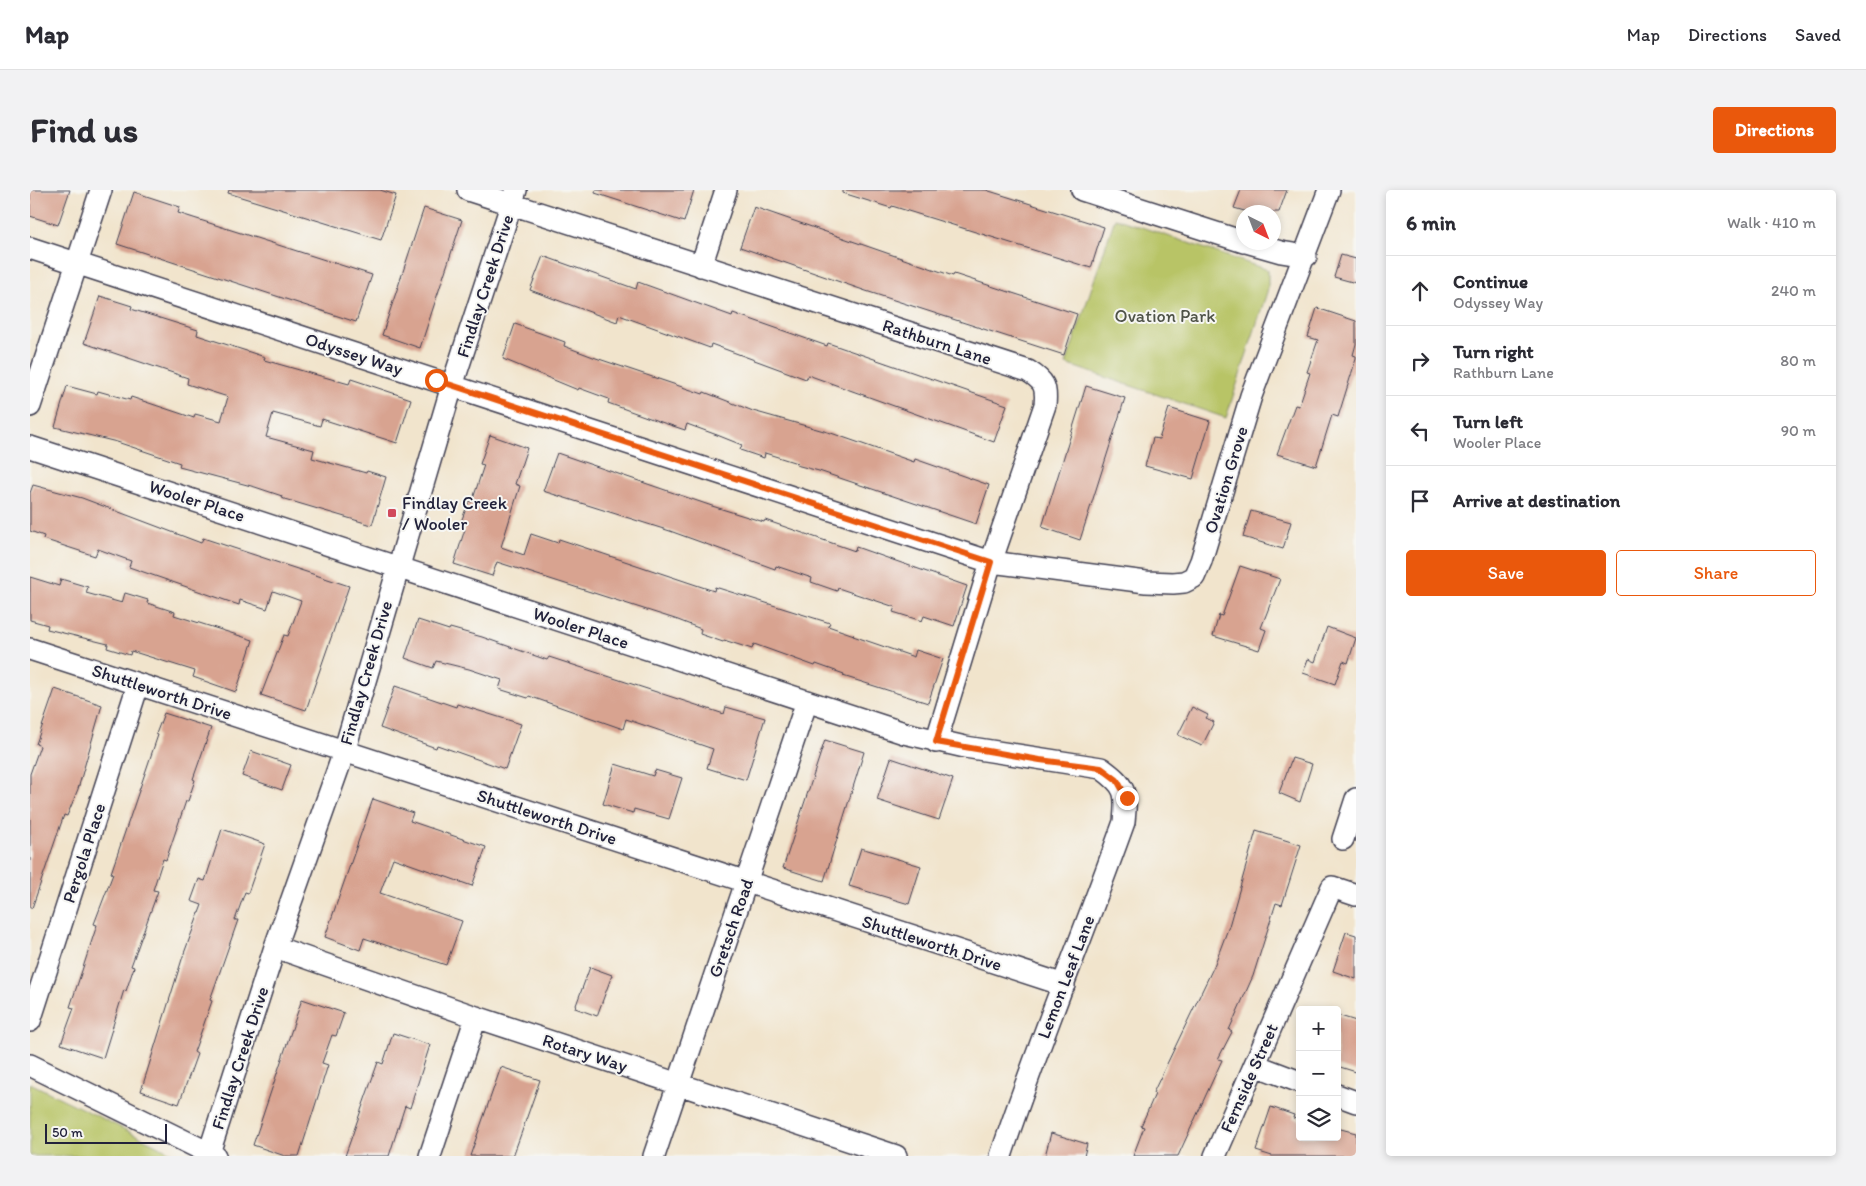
<!DOCTYPE html>
<meta charset="utf-8">
<style>
:root{--surface:#fff;--page:#f2f2f3;--text:#2b2b33;--muted:#7c7c81;--line:#e1e1e2;--accent:#ea580c}
body{margin:0;font-family:Itim,sans-serif;background:var(--page);color:var(--text)}
.controls{position:absolute;right:15px;bottom:15px;display:grid;overflow:hidden;border-radius:5px;box-shadow:0 2px 8px #0003}
.controls button{width:45px;height:45px;display:grid;place-items:center;padding:0;border:0;border-bottom:1px solid var(--line);background:var(--surface);color:var(--text);font:25px sans-serif}
.compass{position:absolute;left:1206px;top:15px;width:45px;height:45px;border-radius:50%;background:var(--surface);box-shadow:0 2px 8px #0003;rotate:138deg}
.scale{position:absolute;left:15px;bottom:12px;width:122px;box-sizing:border-box;padding-left:5px;border:2px solid #22223b;border-top:0;font-size:14px;line-height:18px;white-space:nowrap;color:#22223b;-webkit-text-stroke:4px #f6f6f2;paint-order:stroke}
.stop{position:absolute;width:15px;height:15px;margin:-11px;border:4px solid #ea580c;border-radius:50%;background:#fff}
.stop.end{background:#ea580c;border-color:#fff;box-shadow:0 1px 5px #0008}
.list{margin:0;padding:0;list-style:none}
h2{display:flex;justify-content:space-between;align-items:center;height:65px;margin:0;padding:0 20px;font-size:21px}
h2 small{font-size:16px;font-weight:400;color:var(--muted)}
.list li{display:grid;grid-template-columns:32px 1fr auto;gap:15px;align-items:center;box-sizing:border-box;height:70px;padding:0 20px;border-top:1px solid var(--line)}
.list b{display:block;font-size:19px;white-space:nowrap}
.list p{margin:0;font-size:16px;white-space:nowrap;color:var(--muted)}
.list em{font-size:16px;font-style:normal;color:var(--muted)}
.actions{display:flex;gap:10px;padding:15px 20px}
.actions a{flex:1;padding:11px 0;border:1px solid var(--accent);border-radius:5px;text-align:center;font-size:18px;color:var(--accent)}
.actions .main{background:var(--accent);color:#fff}
.icon{flex:none;width:28px;height:28px;fill:none;stroke:currentColor;stroke-width:2;stroke-linecap:round;stroke-linejoin:round}
.map{position:relative;flex:none;width:1326px;height:966px;overflow:hidden;border-radius:5px}
header{display:flex;align-items:center;gap:30px;box-sizing:border-box;height:70px;padding:0 25px;background:var(--surface);border-bottom:1px solid var(--line)}
header strong{font-size:24px}
nav{display:flex;gap:28px;margin-inline-start:auto;font-size:18px}
.intro{display:flex;align-items:center;justify-content:space-between;box-sizing:border-box;height:120px;padding:0 30px}
h1{margin:0;font-size:35px}
.button{padding:12px 22px;border-radius:5px;background:var(--accent);color:#fff;font-size:18px;font-weight:700}
main{display:flex;gap:30px;padding:0 30px}
aside{flex:1;background:var(--surface);border-radius:5px;box-shadow:0 2px 8px #0003}
.map>svg:first-child{display:block}
</style>
<header>
<strong>Map</strong>
<nav><a>Map</a><a>Directions</a><a>Saved</a></nav>
</header>
<div class="intro"><h1>Find us</h1><a class="button">Directions</a></div>
<main>
<div class="map">
<svg width="1326" height="966" viewBox="0 0 1326 966">
<rect width="100%" height="100%" fill="#f6f6f2"/>
<filter id="ink" filterUnits="userSpaceOnUse"><feTurbulence type="fractalNoise" baseFrequency=".02" numOctaves="2"/><feDisplacementMap in="SourceGraphic" scale="10" xChannelSelector="R" yChannelSelector="G"/><feConvolveMatrix kernelMatrix="1 2 1 2 8 2 1 2 1" color-interpolation-filters="sRGB"/></filter>
<filter id="wash" filterUnits="userSpaceOnUse"><feTurbulence type="fractalNoise" baseFrequency=".0096" numOctaves="4" result="noise"/><feDisplacementMap in="SourceGraphic" scale="20" xChannelSelector="R" yChannelSelector="G"/><feGaussianBlur stdDeviation="1.12" result="paint"/><feColorMatrix in="noise" values="0 0 0 0 0 0 0 0 0 0 0 0 0 0 0 0 0 1.4 0 .05"/><feComposite in="paint" operator="in"/></filter>
<g filter="url(#wash)">
<rect width="100%" height="100%" fill="#f1e4cc"/>
<!-- green -->
<path fill="#b8c466" stroke="#6d7350" d="M 1085,28 L 1238,80 L 1238,99 L 1196,228 L 1036,174 Z
M 0,893 L 149,966 L 0,966 Z"/>
<g id="blocks">
<!-- building -->
<path fill="#d8a390" d="M 0,0 L 40,0 L 28,35 L 0,26 Z
M 199,0 L 350,0 L 366,5 L 351,50 L 198,3 Z
M 566,0 L 664,0 L 654,32 L 565,3 Z
M 813,0 L 956,0 L 1074,37 L 1061,78 L 862,16 L 861,18 L 813,3 Z
M 1211,0 L 1257,0 L 1249,22 L 1218,22 L 1204,18 Z
M 104,2 L 150,17 L 148,23 L 342,85 L 326,132 L 87,54 Z
M 724,17 L 923,86 L 924,84 L 1047,124 L 1034,165 L 836,101 L 710,57 Z
M 394,18 L 432,30 L 390,158 L 352,145 Z
M 1311,65 L 1326,69 L 1326,93 L 1304,87 Z
M 513,66 L 606,99 L 608,92 L 702,126 L 703,123 L 797,156 L 798,153 L 977,215 L 964,252 L 778,185 L 776,189 L 681,154 L 680,158 L 589,125 L 587,132 L 500,100 Z
M 70,106 L 102,116 L 101,119 L 168,140 L 167,145 L 235,167 L 234,170 L 319,194 L 321,189 L 381,209 L 367,253 L 292,229 L 290,236 L 243,223 L 236,247 L 284,260 L 282,268 L 336,283 L 337,281 L 356,287 L 342,335 L 251,308 L 252,306 L 225,297 L 149,277 L 150,273 L 87,252 L 25,237 L 37,196 L 67,204 L 68,201 L 100,210 L 101,207 L 164,228 L 165,224 L 191,231 L 198,207 L 157,194 L 158,188 L 54,153 Z
M 1287,118 L 1326,131 L 1326,154 L 1323,165 L 1326,166 L 1326,169 L 1308,227 L 1302,225 L 1286,276 L 1247,264 L 1265,215 L 1269,216 L 1280,183 L 1277,182 L 1288,150 L 1278,147 Z
M 485,134 L 535,152 L 534,156 L 566,168 L 673,204 L 674,202 L 723,221 L 801,243 L 884,272 L 885,269 L 959,295 L 946,334 L 789,281 L 766,275 L 767,273 L 735,263 L 734,268 L 710,260 L 712,255 L 687,245 L 657,234 L 655,240 L 628,231 L 578,213 L 579,209 L 549,198 L 548,200 L 473,169 Z
M 1056,196 L 1095,208 L 1050,350 L 1012,337 Z
M 1139,218 L 1180,231 L 1163,289 L 1115,276 L 1123,248 L 1129,249 Z
M 460,245 L 497,258 L 485,294 L 490,296 L 471,357 L 494,365 L 501,344 L 528,353 L 529,349 L 684,401 L 685,397 L 800,433 L 798,436 L 824,445 L 823,446 L 884,467 L 886,460 L 913,469 L 898,513 L 813,486 L 814,484 L 786,474 L 785,476 L 724,454 L 722,459 L 694,450 L 693,452 L 670,444 L 671,439 L 648,430 L 467,372 L 462,386 L 424,374 L 435,339 L 429,337 L 439,311 L 442,312 L 454,275 L 450,274 Z
M 527,263 L 682,316 L 734,332 L 735,330 L 825,361 L 826,357 L 937,396 L 924,436 L 894,426 L 892,431 L 863,422 L 865,417 L 808,398 L 807,401 L 781,392 L 782,388 L 746,376 L 745,379 L 640,341 L 513,301 Z
M 3,295 L 52,308 L 171,353 L 173,348 L 319,396 L 276,520 L 231,505 L 254,445 L 258,446 L 271,411 L 243,401 L 237,419 L 210,410 L 209,415 L 99,377 L 101,371 L 68,359 L 65,366 L 13,349 L 14,346 L 0,341 L 0,303 Z
M 1221,321 L 1261,332 L 1253,359 L 1213,347 Z
M 1210,376 L 1250,389 L 1231,438 L 1236,440 L 1229,460 L 1183,446 L 1189,425 L 1192,426 Z
M 0,387 L 29,396 L 31,389 L 58,397 L 56,403 L 92,413 L 95,403 L 118,410 L 117,413 L 145,422 L 144,425 L 223,450 L 206,502 L 163,487 L 165,481 L 101,461 L 100,465 L 77,458 L 78,454 L 17,439 L 18,435 L 0,430 Z
M 388,430 L 419,440 L 420,438 L 452,447 L 517,470 L 519,467 L 694,524 L 696,517 L 735,528 L 716,590 L 677,578 L 683,559 L 596,529 L 593,539 L 499,506 L 498,508 L 469,499 L 472,490 L 439,479 L 406,471 L 403,478 L 375,468 Z
M 1297,437 L 1326,448 L 1318,473 L 1313,471 L 1305,494 L 1273,483 L 1278,469 L 1285,472 Z
M 365,496 L 426,517 L 427,514 L 491,534 L 475,579 L 407,555 L 406,558 L 350,538 Z
M 25,499 L 72,515 L 48,599 L 37,626 L 34,625 L 2,718 L 0,718 L 0,584 L 10,556 L 6,554 Z
M 1162,517 L 1178,525 L 1176,528 L 1184,532 L 1172,556 L 1148,545 Z
M 134,523 L 181,538 L 163,589 L 165,590 L 158,611 L 156,611 L 136,670 L 133,669 L 123,700 L 128,701 L 101,776 L 104,777 L 96,801 L 94,800 L 73,868 L 31,854 L 44,818 L 40,817 L 67,735 L 64,734 L 83,684 L 81,683 L 128,545 L 126,544 Z
M 795,550 L 834,562 L 794,691 L 753,678 Z
M 221,561 L 261,575 L 252,600 L 212,586 Z
M 861,568 L 923,589 L 909,630 L 847,610 Z
M 1262,568 L 1282,574 L 1270,612 L 1249,603 Z
M 585,574 L 623,586 L 625,580 L 652,588 L 639,629 L 604,619 L 603,623 L 573,614 Z
M 343,609 L 383,623 L 380,631 L 456,657 L 442,696 L 363,668 L 350,703 L 432,731 L 416,775 L 334,748 L 330,760 L 295,747 Z
M 192,639 L 235,654 L 218,703 L 215,702 L 205,730 L 208,730 L 180,810 L 182,811 L 164,862 L 167,864 L 149,914 L 111,901 L 153,766 L 172,715 L 161,711 L 169,689 L 175,691 Z
M 1226,641 L 1271,655 L 1252,715 L 1246,713 L 1223,786 L 1199,840 L 1202,842 L 1188,869 L 1192,870 L 1148,966 L 1103,966 L 1114,937 L 1111,936 L 1125,904 L 1123,903 L 1184,776 L 1199,736 Z
M 831,658 L 891,676 L 879,714 L 819,696 Z
M 1316,742 L 1326,745 L 1326,789 L 1303,781 Z
M 560,777 L 582,785 L 567,826 L 545,818 Z
M 272,809 L 314,823 L 306,846 L 302,845 L 292,873 L 298,875 L 269,966 L 255,966 L 223,955 Z
M 1307,825 L 1326,831 L 1326,882 L 1307,876 Z
M 363,843 L 400,855 L 380,918 L 375,916 L 359,966 L 315,966 L 348,872 L 353,874 Z
M 471,877 L 510,890 L 491,944 L 483,966 L 440,966 Z
M 1241,917 L 1264,925 L 1263,928 L 1270,930 L 1270,947 L 1307,947 L 1307,938 L 1326,943 L 1326,966 L 1242,966 L 1226,961 Z
M 1021,943 L 1057,954 L 1054,966 L 1015,966 Z"/>
</g>
</g>
<g filter="url(#ink)">
<use href="#blocks" fill-opacity="0" stroke="#413f51" stroke-width="1"/>
<g fill="none" stroke-linecap="round" stroke-linejoin="round">
<!-- minor casing -->
<g stroke="#413f51" stroke-width="24">
<path id="minor" d="M 438,0 L 998,181 C 1014,191 1017,196 1015,215 L 961,372 L 906,552
M 1052,0 L 1214,52
M 1216,52 L 1251,62 L 1276,66
M 0,58 L 961,372 L 1116,392 L 1143,393 L 1154,392 L 1164,387 L 1171,371 L 1221,206 L 1299,0
M 671,76 L 696,0
M 0,216 L 71,0
M 0,257 L 874,543 L 935,557 L 1071,578 C 1096,596 1097,602 1094,632 C 1054,744 1008,853 971,966
M 0,459 L 1034,795
M 1313,649 L 1326,609
M 245,757 L 446,827 L 866,966
M 0,831 L 108,495
M 0,875 L 185,966
M 1225,875 L 1270,892
M 1307,905 L 1326,912
M 179,963 L 245,757 L 314,562 L 422,196 L 486,0
M 400,966 L 446,827
M 624,966 L 777,511
M 1185,966 L 1302,697 L 1326,705"/>
</g>
<!-- minor -->
<use href="#minor" stroke="#fff" stroke-width="21"/>
</g>
</g>
<g fill="none" stroke-linecap="round" stroke-linejoin="round" filter="url(#ink)">
<!-- route -->
<path stroke="#ea580c" stroke-width="6" d="M 406,190 L 961,372 L 906,552 L 1010,570 L 1071,578 L 1087,590 L 1097,608"/>
</g>
<!-- markers -->
<rect fill="#d1495b" stroke="#f6f6f2" stroke-width="2" x="357" y="318" width="10" height="10" rx="2.5"/>
<g text-anchor="middle" dominant-baseline="central" stroke-width="4" stroke-linejoin="round" paint-order="stroke">
<!-- street labels -->
<g font-size="18" fill="#22223b" stroke="#f6f6f2">
<text transform="translate(455 96) rotate(-72)">Findlay Creek Drive</text>
<text transform="translate(907 152) rotate(18)">Rathburn Lane</text>
<text transform="translate(324 164) rotate(18)">Odyssey Way</text>
<text transform="translate(1196 290) rotate(-73)">Ovation Grove</text>
<text transform="translate(167 311) rotate(18)">Wooler Place</text>
<text transform="translate(551 438) rotate(18)">Wooler Place</text>
<text transform="translate(336 483) rotate(-74)">Findlay Creek Drive</text>
<text transform="translate(132 502) rotate(18)">Shuttleworth Drive</text>
<text transform="translate(517 627) rotate(18)">Shuttleworth Drive</text>
<text transform="translate(54 663) rotate(-72)">Pergola Place</text>
<text transform="translate(701 738) rotate(-71)">Gretsch Road</text>
<text transform="translate(902 753) rotate(18)">Shuttleworth Drive</text>
<text transform="translate(1036 787) rotate(-69)">Lemon Leaf Lane</text>
<text transform="translate(555 863) rotate(18)">Rotary Way</text>
<text transform="translate(210 868) rotate(-72)">Findlay Creek Drive</text>
<text transform="translate(1219 888) rotate(-66)">Fernside Street</text>
</g>
<!-- park labels -->
<g font-size="18" fill="#4f5348" stroke="#f6f6f2">
<text x="1135" y="126">Ovation Park</text>
</g>
<!-- poi labels -->
<g font-size="18" fill="#22223b" stroke="#f6f6f2" text-anchor="start">
<text x="372" y="313">Findlay Creek<tspan x="372" dy="21">/ Wooler</tspan></text>
</g>
</g>
</svg>
<div class="controls">
<button>+</button>
<button>−</button>
<button><svg class="icon" aria-label="layers" viewBox="0 0 24 24"><path d="M12 4l9 5-9 5-9-5zM3 14l9 5 9-5"/></svg></button>
</div>
<svg class="compass" viewBox="-18 -18 36 36"><path d="M0-13l5 13h-10z" fill="#e53935"/><path d="M0 13l5-13h-10z" fill="#7c7c81"/></svg>
<div class="scale">50 m</div>
<div class="stop" style="left:406px;top:190px"></div>
<div class="stop end" style="left:1097px;top:608px"></div>
</div>
<aside>
<h2>6 min<small>Walk · 410 m</small></h2>
<ul class="list">
<li><svg class="icon" aria-label="ahead" viewBox="0 0 24 24"><path d="M12 20V5M6 11l6-6 6 6"/></svg><div><b>Continue</b><p>Odyssey Way</p></div><em>240 m</em></li>
<li><svg class="icon" aria-label="right" viewBox="0 0 24 24"><path d="M7 20v-9h11M14 6l5 5-5 5"/></svg><div><b>Turn right</b><p>Rathburn Lane</p></div><em>80 m</em></li>
<li><svg class="icon" aria-label="left" viewBox="0 0 24 24"><path d="M17 20v-9H6M10 6l-5 5 5 5"/></svg><div><b>Turn left</b><p>Wooler Place</p></div><em>90 m</em></li>
<li><svg class="icon" aria-label="arrive" viewBox="0 0 24 24"><path d="M6 21V4h12l-3 4 3 4H6"/></svg><div><b>Arrive at destination</b></div></li>
</ul>
<div class="actions"><a class="main">Save</a><a>Share</a></div>
</aside>
</main>
